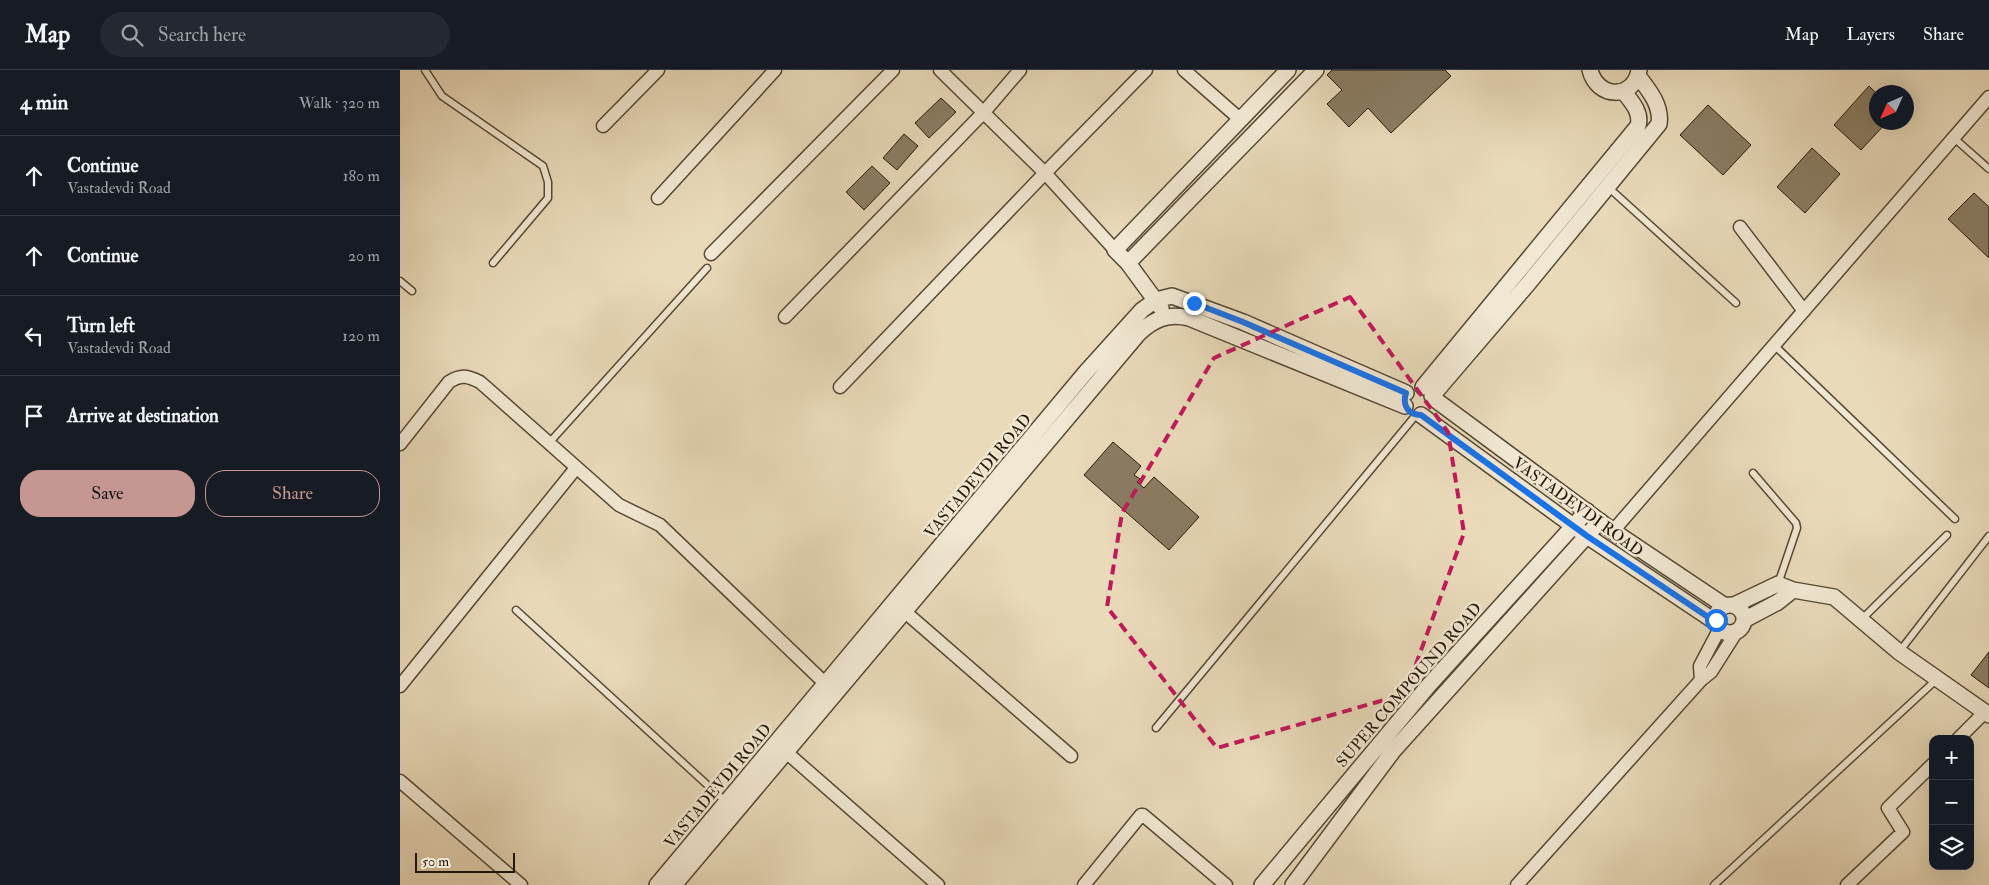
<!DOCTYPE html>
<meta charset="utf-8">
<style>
:root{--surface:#171b24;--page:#242831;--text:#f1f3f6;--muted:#9ea1a6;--line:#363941;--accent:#c59692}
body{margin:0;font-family:"IM FELL Double Pica",serif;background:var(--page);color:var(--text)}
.controls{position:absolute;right:15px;bottom:15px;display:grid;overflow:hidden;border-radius:10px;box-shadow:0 5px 20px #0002}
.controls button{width:45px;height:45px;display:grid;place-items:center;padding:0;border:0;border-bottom:1px solid var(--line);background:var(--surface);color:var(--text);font:25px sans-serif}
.compass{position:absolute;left:1469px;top:15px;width:45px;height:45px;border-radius:50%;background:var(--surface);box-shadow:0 5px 20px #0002;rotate:225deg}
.scale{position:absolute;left:15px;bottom:12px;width:100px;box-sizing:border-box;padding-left:5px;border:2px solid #241807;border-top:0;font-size:14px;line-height:18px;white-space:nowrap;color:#241807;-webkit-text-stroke:4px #f1e7d2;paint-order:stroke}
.stop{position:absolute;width:15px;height:15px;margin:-11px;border:4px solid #1a73e8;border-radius:50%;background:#fff}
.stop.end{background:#1a73e8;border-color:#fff;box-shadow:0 1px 5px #0008}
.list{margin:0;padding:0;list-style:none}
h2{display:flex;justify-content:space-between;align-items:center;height:65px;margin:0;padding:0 20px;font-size:21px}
h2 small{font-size:16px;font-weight:400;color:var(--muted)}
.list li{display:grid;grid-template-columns:32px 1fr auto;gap:15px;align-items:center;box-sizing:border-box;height:80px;padding:0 20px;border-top:1px solid var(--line)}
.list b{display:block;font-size:19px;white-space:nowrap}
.list p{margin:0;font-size:16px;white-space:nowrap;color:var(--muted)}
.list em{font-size:16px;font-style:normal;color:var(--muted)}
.actions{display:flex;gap:10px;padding:15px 20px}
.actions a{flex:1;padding:11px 0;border:1px solid var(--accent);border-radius:20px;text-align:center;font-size:18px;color:var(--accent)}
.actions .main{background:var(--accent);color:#111}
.icon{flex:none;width:28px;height:28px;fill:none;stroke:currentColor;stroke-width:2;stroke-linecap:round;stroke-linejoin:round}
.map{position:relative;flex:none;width:1589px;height:815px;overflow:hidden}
header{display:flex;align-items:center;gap:30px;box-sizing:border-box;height:70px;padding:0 25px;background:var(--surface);border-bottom:1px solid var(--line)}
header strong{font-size:24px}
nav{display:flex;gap:28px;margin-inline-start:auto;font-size:18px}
.search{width:350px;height:45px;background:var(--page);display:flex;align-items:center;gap:12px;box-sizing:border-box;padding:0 18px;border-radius:28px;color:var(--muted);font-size:19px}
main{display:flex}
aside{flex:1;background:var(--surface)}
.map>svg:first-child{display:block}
</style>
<header>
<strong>Map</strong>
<div class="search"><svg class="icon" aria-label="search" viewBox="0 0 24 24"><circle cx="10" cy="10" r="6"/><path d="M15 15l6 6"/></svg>Search here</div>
<nav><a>Map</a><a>Layers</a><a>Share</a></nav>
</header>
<main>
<aside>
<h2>4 min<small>Walk · 320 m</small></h2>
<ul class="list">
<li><svg class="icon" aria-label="ahead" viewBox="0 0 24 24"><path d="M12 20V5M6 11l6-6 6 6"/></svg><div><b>Continue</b><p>Vastadevdi Road</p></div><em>180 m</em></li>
<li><svg class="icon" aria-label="ahead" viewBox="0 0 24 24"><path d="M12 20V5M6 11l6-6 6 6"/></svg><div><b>Continue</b></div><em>20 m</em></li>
<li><svg class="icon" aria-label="left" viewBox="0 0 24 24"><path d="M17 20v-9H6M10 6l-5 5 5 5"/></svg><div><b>Turn left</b><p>Vastadevdi Road</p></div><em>120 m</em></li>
<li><svg class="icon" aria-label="arrive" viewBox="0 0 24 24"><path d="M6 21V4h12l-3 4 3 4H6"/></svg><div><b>Arrive at destination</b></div></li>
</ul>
<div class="actions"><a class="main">Save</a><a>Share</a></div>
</aside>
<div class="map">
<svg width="1589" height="815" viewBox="0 0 1589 815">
<rect width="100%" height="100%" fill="#e9daba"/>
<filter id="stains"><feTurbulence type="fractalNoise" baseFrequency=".004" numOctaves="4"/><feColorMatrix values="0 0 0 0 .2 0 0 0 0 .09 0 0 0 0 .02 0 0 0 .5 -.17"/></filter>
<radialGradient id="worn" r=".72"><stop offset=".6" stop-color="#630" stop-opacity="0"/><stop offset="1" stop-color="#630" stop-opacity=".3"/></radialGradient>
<!-- building -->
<path fill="#8a7d64" stroke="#241807" d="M 932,0 L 1045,0 L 1051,6 L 991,63 L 968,38 L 949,57 L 927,34 L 942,20 L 927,5 Z
M 1469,16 L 1476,23 L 1476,52 L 1487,52 L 1461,80 L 1434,55 Z
M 541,28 L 556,42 L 529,68 L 515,53 Z
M 1308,35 L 1351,75 L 1323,105 L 1280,65 Z
M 504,64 L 518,76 L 497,100 L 483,88 Z
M 1412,78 L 1440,104 L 1405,143 L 1377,117 Z
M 472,96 L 490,113 L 464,140 L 446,122 Z
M 1574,123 L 1589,137 L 1589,188 L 1548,149 Z
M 713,372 L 741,396 L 734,405 L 740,409 L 737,412 L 744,418 L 754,407 L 799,447 L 769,480 L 684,405 Z
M 1589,582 L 1589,618 L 1571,605 Z"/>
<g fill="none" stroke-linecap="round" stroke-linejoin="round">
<!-- service casing -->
<g stroke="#554834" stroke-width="9">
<path id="service" d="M 25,0 L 42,26 L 143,96 L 148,112 L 148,128 L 93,193
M 1554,68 L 1589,99
M 1208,117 L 1336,233
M 0,211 L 12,221
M 1374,275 L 1555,449
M 149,373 L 307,198
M 1353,403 L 1396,453 L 1397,458 L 1378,514
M 116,540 L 326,732
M 1461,550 L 1547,465
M 1499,582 L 1589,466
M 756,658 L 1016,345
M 1314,815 L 1536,610"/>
</g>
<!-- minor casing -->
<g stroke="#554834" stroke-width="15">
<path id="minor" d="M 540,0 L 645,103 L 715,180
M 784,0 L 841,50
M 203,56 L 258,0
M 258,128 L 375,0
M 1340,157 L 1404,241
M 311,184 L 493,0
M 385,247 L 584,42 L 620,0
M 440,317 L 645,103 L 746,0
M 0,374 L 49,312 C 61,304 68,306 80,312 L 219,435 L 260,455 L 432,620
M 1213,461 L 1589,27
M 504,541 L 671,686
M 1301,610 L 1300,596 L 1320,558
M 0,616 L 176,398
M 1558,669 L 1585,642
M 386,682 L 538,815
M 0,711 L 121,815
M 684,815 L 741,745 L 743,745 L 826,815
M 1117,815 L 1301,610 L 1311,602 L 1337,561
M 1447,815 L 1503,762 L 1488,738 L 1533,694"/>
</g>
<!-- tertiary casing -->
<g stroke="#554834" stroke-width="18">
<path id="tertiary" d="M 1190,0 C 1197,29 1234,30 1239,0
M 728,193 L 916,0
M 761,238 L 728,193 L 715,180 L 888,0
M 1023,317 L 1238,56 C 1242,42 1231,31 1223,21
M 1032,326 L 1127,215 L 1259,54 C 1262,36 1249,20 1238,6
M 1033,328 L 1213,461 L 1325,536
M 1021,345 L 1187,466 L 1317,553
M 1334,535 L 1378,514 L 1393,520 L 1434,527 L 1499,582 L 1589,645
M1316 549a14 14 0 1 1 28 0a14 14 0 1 1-28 0Z
M 1344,550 L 1378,532 L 1393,520
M 257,815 L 686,302 L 742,240 L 756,230 L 772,226 L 843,252 L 1006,323
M 274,815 L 739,263 C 754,249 768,243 789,248 L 1005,336
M 862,815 L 1029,615 L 1187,441
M 893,815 L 993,681 L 1200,451"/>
</g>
<!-- service -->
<use href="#service" stroke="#f1e7d2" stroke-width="6"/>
<!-- minor -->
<use href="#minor" stroke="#f1e7d2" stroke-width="12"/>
<!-- tertiary -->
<use href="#tertiary" stroke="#f1e7d2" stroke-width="15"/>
</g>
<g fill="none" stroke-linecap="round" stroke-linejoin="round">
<!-- route -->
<path stroke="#1a73e8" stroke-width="6" d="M 794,233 L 843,252 L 1006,323 C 1002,335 1008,345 1021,345 L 1187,466 L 1317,553 L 1316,550"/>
</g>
<!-- marked area -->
<path fill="none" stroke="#c2185b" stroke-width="4" stroke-dasharray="10 6" stroke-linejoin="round" d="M 950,227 L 1048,362 L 1064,463 L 1005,624 L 817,678 L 707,537 L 722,443 L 814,288 Z"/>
<g text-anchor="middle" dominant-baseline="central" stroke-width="5" stroke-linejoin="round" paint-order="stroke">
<!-- street labels -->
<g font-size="16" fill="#241807" stroke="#f1e7d2">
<text transform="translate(578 406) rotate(-50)">VASTADEVDI ROAD</text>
<text transform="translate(1178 437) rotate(36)">VASTADEVDI ROAD</text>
<text transform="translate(1009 615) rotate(-49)">SUPER COMPOUND ROAD</text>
<text transform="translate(318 716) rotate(-50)">VASTADEVDI ROAD</text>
</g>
</g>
<rect width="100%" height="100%" filter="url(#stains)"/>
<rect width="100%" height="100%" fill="url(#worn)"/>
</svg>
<div class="controls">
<button>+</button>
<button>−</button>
<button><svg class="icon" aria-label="layers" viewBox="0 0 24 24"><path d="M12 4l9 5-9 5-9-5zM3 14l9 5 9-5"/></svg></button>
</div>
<svg class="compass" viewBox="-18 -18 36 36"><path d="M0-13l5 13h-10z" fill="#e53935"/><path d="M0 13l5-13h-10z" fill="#9ea1a6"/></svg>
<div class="scale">50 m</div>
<div class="stop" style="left:1316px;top:550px"></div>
<div class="stop end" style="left:794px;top:233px"></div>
</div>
</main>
